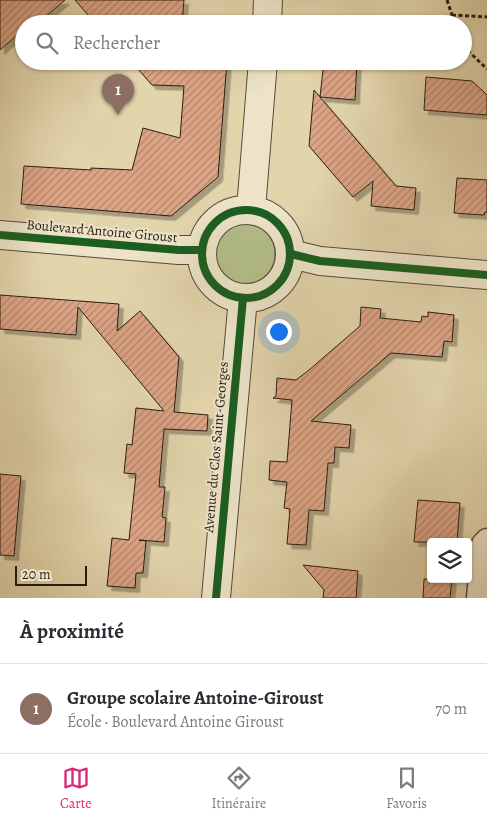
<!DOCTYPE html>
<html lang="fr">
<meta charset="utf-8">
<style>
:root{--surface:#fff;--page:#f7f7f7;--text:#2b2b33;--muted:#7c7c81;--line:#e1e1e2;--accent:#db2777}
body{margin:0;font-family:Alegreya,serif;background:var(--page);color:var(--text)}
.controls{position:absolute;right:15px;bottom:15px;display:grid;overflow:hidden;border-radius:5px;box-shadow:0 1px 4px #0004}
.controls button{width:45px;height:45px;display:grid;place-items:center;padding:0;border:0;border-bottom:1px solid var(--line);background:var(--surface);color:var(--text);font:25px sans-serif}
.scale{position:absolute;left:15px;bottom:12px;width:72px;box-sizing:border-box;padding-left:5px;border:2px solid #281d12;border-top:0;font-size:14px;line-height:18px;white-space:nowrap;color:#281d12;-webkit-text-stroke:4px #ece3c8;paint-order:stroke}
.you{position:absolute;left:278px;top:331px;width:18px;height:18px;margin:-12px;border:4px solid #fff;border-radius:50%;background:#1a73e8;box-shadow:0 0 0 8px #1a73e833}
.badge{display:grid;place-items:center;width:32px;height:32px;border-radius:50%;background:var(--accent);color:#fff;font-size:16px;font-weight:700}
.pin{position:absolute;translate:-50% -41px;filter:drop-shadow(0 1px 2px #0008)}
.pin::after{content:'';position:absolute;top:26px;width:18px;height:15px;background:inherit;clip-path:polygon(0 0,100% 0,50% 100%)}
.list{margin:0;padding:0;list-style:none}
h2{display:flex;justify-content:space-between;align-items:center;height:65px;margin:0;padding:0 20px;font-size:21px}
h2 small{font-size:16px;font-weight:400;color:var(--muted)}
.list li{display:grid;grid-template-columns:32px 1fr auto;gap:15px;align-items:center;box-sizing:border-box;height:90px;padding:0 20px;border-top:1px solid var(--line)}
.list b{display:block;font-size:19px;white-space:nowrap}
.list p{margin:0;font-size:16px;white-space:nowrap;color:var(--muted)}
.list em{font-size:16px;font-style:normal;color:var(--muted)}
.icon{flex:none;width:28px;height:28px;fill:none;stroke:currentColor;stroke-width:2;stroke-linecap:round;stroke-linejoin:round}
.map{position:relative;flex:none;width:487px;height:598px;overflow:hidden}
.search{position:absolute;background:var(--surface);box-shadow:0 1px 4px #0004;left:15px;right:15px;top:15px;height:55px;display:flex;align-items:center;gap:12px;box-sizing:border-box;padding:0 18px;border-radius:28px;color:var(--muted);font-size:19px}
.sheet{height:155px;background:var(--surface)}
nav{display:flex;justify-content:space-around;align-items:center;box-sizing:border-box;height:70px;border-top:1px solid var(--line);background:var(--surface);font-size:14px;color:var(--muted)}
nav a{display:grid;justify-items:center;gap:2px}
nav .on{color:var(--accent)}
.map>svg:first-child{display:block}
</style>
<div class="map">
<svg width="487" height="598" viewBox="0 0 487 598">
<defs>
<pattern id="building-hatch" width="6" height="6" patternUnits="userSpaceOnUse" patternTransform="scale(1.25)"><rect width="6" height="6" fill="#dda485"/><path d="M-1 1l2-2M0 6l6-6M5 7l2-2" fill="none" stroke="#b3856b"/></pattern>
<filter id="shadow"><feDropShadow dx="4.5" dy="4.5" stdDeviation="0" flood-color="#0004"/></filter>
</defs>
<rect width="100%" height="100%" fill="#e2d4ab"/>
<filter id="stains"><feTurbulence type="fractalNoise" baseFrequency=".004" numOctaves="4"/><feColorMatrix values="0 0 0 0 .2 0 0 0 0 .09 0 0 0 0 .02 0 0 0 .5 -.17"/></filter>
<radialGradient id="worn" r=".72"><stop offset=".6" stop-color="#630" stop-opacity="0"/><stop offset="1" stop-color="#630" stop-opacity=".3"/></radialGradient>
<!-- grass -->
<path fill="#b3bd89" stroke="#6e6d4e" d="M215 254a30 30 0 1 1 60 0a30 30 0 1 1-60 0Z"/>
<!-- building -->
<path fill="url(#building-hatch)" stroke="#281d12" filter="url(#shadow)" d="M 0,0 L 65,0 L 37,24 L 24,24 L 24,29 L 0,50 Z
M 75,0 L 184,0 L 182,24 L 96,24 Z
M 131,61 L 227,61 L 218,177 L 171,216 L 21,204 L 24,166 L 91,170 L 91,168 L 132,170 L 143,128 L 180,138 L 184,86 L 152,85 Z
M 324,61 L 357,61 L 355,100 L 320,97 L 396,186 L 416,188 L 414,210 L 371,206 L 373,181 L 353,197 L 309,146 L 314,90 L 320,97 Z
M 426,77 L 472,81 L 487,95 L 487,115 L 424,110 Z
M 457,178 L 487,180 L 487,212 L 485,212 L 484,215 L 454,213 Z
M 0,295 L 119,304 L 117,331 L 140,311 L 179,357 L 174,412 L 208,415 L 207,431 L 164,429 L 159,487 L 165,487 L 162,517 L 166,518 L 164,542 L 139,540 L 146,541 L 143,573 L 136,573 L 135,588 L 107,586 L 112,538 L 129,540 L 136,474 L 124,473 L 127,444 L 132,445 L 136,408 L 164,411 L 78,307 L 76,335 L 0,329 Z
M 361,307 L 381,309 L 380,318 L 421,322 L 422,316 L 428,317 L 428,312 L 454,315 L 452,342 L 444,341 L 442,357 L 391,353 L 311,421 L 351,425 L 349,448 L 335,447 L 334,463 L 328,463 L 324,511 L 309,510 L 306,545 L 287,544 L 290,509 L 284,508 L 287,482 L 269,480 L 270,461 L 287,462 L 292,400 L 273,398 L 276,396 L 277,378 L 296,380 L 309,370 L 360,326 Z
M 0,474 L 21,476 L 14,556 L 0,555 Z
M 418,500 L 460,503 L 457,542 L 414,542 Z
M 303,565 L 358,571 L 356,598 L 323,598 L 324,590 Z
M 424,579 L 452,579 L 450,598 L 423,598 Z"/>
<g fill="none" stroke-linecap="round" stroke-linejoin="round">
<!-- minor casing -->
<g stroke="#564b38" stroke-width="25">
<path id="minor" d="M 478,598 L 483,544 L 487,540"/>
</g>
<!-- tertiary casing -->
<g stroke="#564b38" stroke-width="30">
<path id="tertiary" d="M 267,24 L 268,0
M 251,209 L 263,61
M202 254a44 44 0 1 1 88 0a44 44 0 1 1-88 0Z
M 0,235 L 179,250 L 202,250
M 291,254 L 320,261 L 487,275
M 216,598 L 243,298"/>
</g>
<!-- path -->
<path stroke="#281d12" stroke-width="3" stroke-dasharray="4 2.5" stroke-linecap="butt" d="M 447,0 L 452,15 L 449,24
M 452,15 L 487,17
M 293,19 L 351,24
M 463,46 L 487,69"/>
<!-- minor -->
<use href="#minor" stroke="#ece3c8" stroke-width="22"/>
<!-- tertiary -->
<use href="#tertiary" stroke="#ece3c8" stroke-width="28"/>
<!-- cycleway casing -->
<g stroke="#ece3c8" stroke-width="11">
<path id="cycleway" d="M202 254a44 44 0 1 1 88 0a44 44 0 1 1-88 0Z
M 0,235 L 179,250 L 202,250
M 291,254 L 320,261 L 487,275
M 216,598 L 243,298"/>
</g>
<!-- cycleway -->
<use href="#cycleway" stroke="#1b5e20" stroke-width="8"/>
</g>
<g text-anchor="middle" dominant-baseline="central" stroke-width="4" stroke-linejoin="round" paint-order="stroke">
<!-- street labels -->
<g font-size="14" fill="#281d12" stroke="#ece3c8">
<text transform="translate(102 231) rotate(5)">Boulevard Antoine Giroust</text>
<text transform="translate(216 447) rotate(-85)">Avenue du Clos Saint-Georges</text>
</g>
</g>
<rect width="100%" height="100%" filter="url(#stains)"/>
<rect width="100%" height="100%" fill="url(#worn)"/>
</svg>
<div class="controls">
<button><svg class="icon" aria-label="layers" viewBox="0 0 24 24"><path d="M12 4l9 5-9 5-9-5zM3 14l9 5 9-5"/></svg></button>
</div>
<div class="scale">20 m</div>
<div class="you"></div>
<div class="pin badge" style="left:118px;top:115px;background:#8d6e63">1</div>
<div class="search"><svg class="icon" aria-label="search" viewBox="0 0 24 24"><circle cx="10" cy="10" r="6"/><path d="M15 15l6 6"/></svg>Rechercher</div>
</div>
<section class="sheet">
<h2>À proximité<small></small></h2>
<ul class="list">
<li><span class="badge" style="background:#8d6e63">1</span><div><b>Groupe scolaire Antoine-Giroust</b><p>École · Boulevard Antoine Giroust</p></div><em>70 m</em></li>
</ul>
</section>
<nav>
<a class="on"><svg class="icon" aria-label="map" viewBox="0 0 24 24"><path d="M3 6l6-2 6 2 6-2v14l-6 2-6-2-6 2zM9 4v14M15 6v14"/></svg>Carte</a>
<a><svg class="icon" aria-label="directions" viewBox="0 0 24 24"><path d="M12 3l9 9-9 9-9-9zM9 14v-3h6M13 9l2 2-2 2"/></svg>Itinéraire</a>
<a><svg class="icon" aria-label="saved" viewBox="0 0 24 24"><path d="M7 4h10v16l-5-4-5 4z"/></svg>Favoris</a>
</nav>
